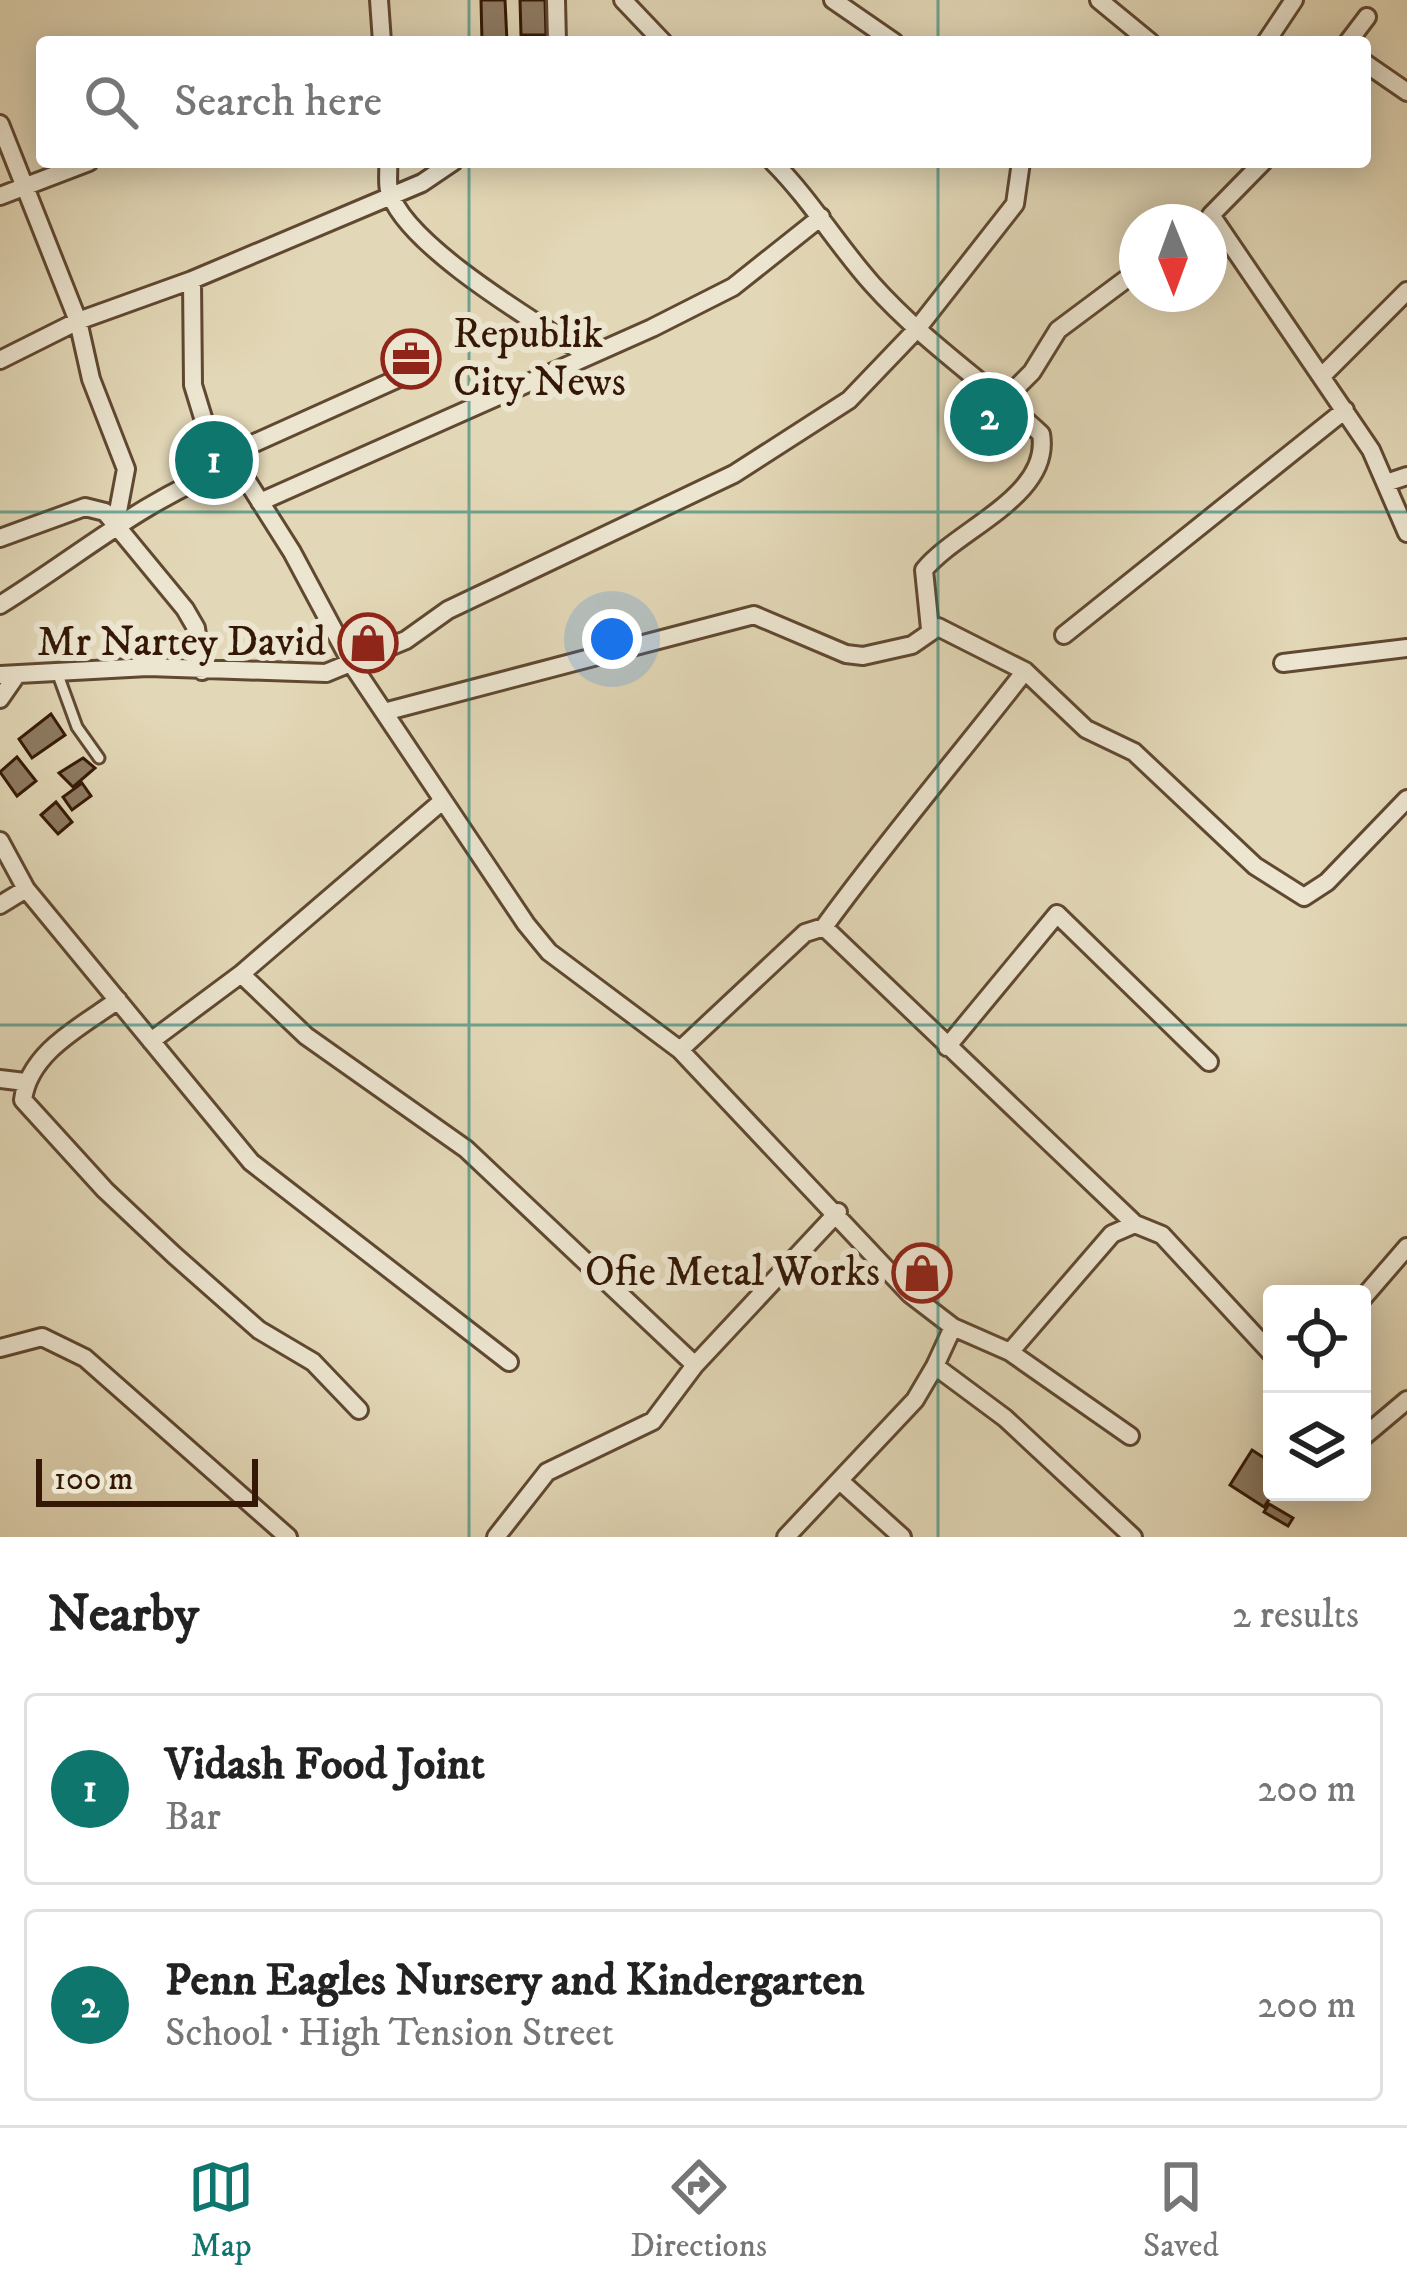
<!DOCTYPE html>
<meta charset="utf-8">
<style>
:root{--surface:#fff;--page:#f6f6f6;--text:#222;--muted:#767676;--line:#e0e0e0;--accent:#0f766e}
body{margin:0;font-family:"IM FELL DW Pica",serif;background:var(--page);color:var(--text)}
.controls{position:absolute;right:36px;bottom:36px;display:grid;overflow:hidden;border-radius:12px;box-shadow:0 6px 30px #0003}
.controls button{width:108px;height:108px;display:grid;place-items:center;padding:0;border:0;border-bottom:3px solid var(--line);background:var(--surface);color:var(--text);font:60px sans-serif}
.compass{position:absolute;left:1119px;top:204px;width:108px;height:108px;border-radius:50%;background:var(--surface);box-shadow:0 6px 30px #0003;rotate:179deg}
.scale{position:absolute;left:36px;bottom:30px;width:222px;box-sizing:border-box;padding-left:12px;border:6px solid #341805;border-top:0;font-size:33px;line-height:42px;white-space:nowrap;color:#341805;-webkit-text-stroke:9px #ece5d0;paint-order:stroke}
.you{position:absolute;left:612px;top:639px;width:42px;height:42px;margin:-30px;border:9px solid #fff;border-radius:50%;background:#1a73e8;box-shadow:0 0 0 18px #1a73e833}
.badge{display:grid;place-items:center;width:78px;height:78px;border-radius:50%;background:var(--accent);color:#fff;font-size:39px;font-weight:700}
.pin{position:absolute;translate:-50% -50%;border:6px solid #fff;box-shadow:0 3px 12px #0006}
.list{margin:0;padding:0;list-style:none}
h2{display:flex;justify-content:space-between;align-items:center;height:156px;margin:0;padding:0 48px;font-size:51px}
h2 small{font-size:39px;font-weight:400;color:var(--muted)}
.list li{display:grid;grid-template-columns:78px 1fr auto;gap:36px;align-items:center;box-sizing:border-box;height:192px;margin:0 24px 24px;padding:0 24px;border:3px solid var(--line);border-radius:12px}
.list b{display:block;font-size:45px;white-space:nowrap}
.list p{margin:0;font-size:39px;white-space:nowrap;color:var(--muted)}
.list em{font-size:39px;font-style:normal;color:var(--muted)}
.icon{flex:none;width:66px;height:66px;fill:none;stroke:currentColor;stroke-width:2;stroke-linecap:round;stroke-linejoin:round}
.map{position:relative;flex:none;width:1407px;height:1537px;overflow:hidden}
.search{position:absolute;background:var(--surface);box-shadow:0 6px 30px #0003;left:36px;right:36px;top:36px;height:132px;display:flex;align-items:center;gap:30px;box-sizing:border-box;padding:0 42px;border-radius:12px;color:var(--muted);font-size:45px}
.sheet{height:588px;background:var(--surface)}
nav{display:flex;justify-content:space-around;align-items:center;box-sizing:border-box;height:168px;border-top:3px solid var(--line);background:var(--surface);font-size:33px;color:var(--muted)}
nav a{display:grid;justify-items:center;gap:6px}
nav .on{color:var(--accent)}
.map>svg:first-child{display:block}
</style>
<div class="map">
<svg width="1407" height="1537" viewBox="0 0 1407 1537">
<rect width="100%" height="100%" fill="#e2d7b6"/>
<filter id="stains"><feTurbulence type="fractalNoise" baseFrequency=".00167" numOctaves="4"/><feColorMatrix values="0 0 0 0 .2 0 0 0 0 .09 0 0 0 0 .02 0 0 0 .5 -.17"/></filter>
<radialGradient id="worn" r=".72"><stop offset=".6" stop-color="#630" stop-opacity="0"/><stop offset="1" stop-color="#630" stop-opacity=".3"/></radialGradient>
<!-- building -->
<path fill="#8e7b61" stroke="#341805" stroke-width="3" d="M 481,0 L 505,0 L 507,42 L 482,42 Z
M 520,0 L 545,0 L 546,35 L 521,35 Z
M 51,714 L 65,735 L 32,758 L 19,739 Z
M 17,757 L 36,781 L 17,796 L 0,772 Z
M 83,758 L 95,768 L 73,787 L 59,773 Z
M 82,783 L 91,796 L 72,810 L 63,797 Z
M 56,802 L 72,822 L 58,834 L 41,815 Z
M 1252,1450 L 1272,1463 L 1274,1492 L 1264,1507 L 1230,1485 Z
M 1269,1504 L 1293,1518 L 1288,1526 L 1264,1512 Z"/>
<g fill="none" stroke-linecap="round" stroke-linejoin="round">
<!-- service casing -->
<g stroke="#604831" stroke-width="15">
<path id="service" d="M 57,672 L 77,727 L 99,758"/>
</g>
<!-- minor casing -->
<g stroke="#604831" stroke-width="22">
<path id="minor" d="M 379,0 L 382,42
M 556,0 L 557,42
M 623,0 L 663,42
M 833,0 L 894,42
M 1099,0 L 1150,42
M 1266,42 L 1294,0
M 1348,42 L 1367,17
M 1365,63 L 1407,92
M 0,124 L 78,321 L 91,379 L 126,469 L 116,522
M 388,162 C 389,170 387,182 389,190 C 403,245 539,324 587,355
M 773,162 C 811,200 837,245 873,285 C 923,341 986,383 1041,434 C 1052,496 957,529 924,570 L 930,629
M 1263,162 L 1211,215 L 1371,450 L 1407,533
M 0,196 L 89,162
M 192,280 L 193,385 L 208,434 L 230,454 L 292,552 L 353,666 L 526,924 L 549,952 L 680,1050 L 910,1294 L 953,1327 L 935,1366 L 1005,1418 L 1133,1537
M 0,360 L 78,321 L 192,280 L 422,183 L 453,162
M 1322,376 L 1407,291
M 1004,400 L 1032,372 L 1058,330 L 1137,271
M 230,454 L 417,370
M 1386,483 L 1407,476
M 260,502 L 652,328 L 733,287 L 821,217
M 0,538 L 85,507 L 105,512 L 185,609 L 196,628 L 202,671
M 0,605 C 85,552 138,503 235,464
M 1064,635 L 1345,410
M 1283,663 L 1407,648
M 0,675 L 148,667 L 326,673 L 406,640 L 448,610 L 734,474 L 849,400 L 917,329 L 1015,204 L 1021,162
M 0,699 L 16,676
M 384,712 L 754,615 L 846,654 L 863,656 L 912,645 L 938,627 L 1025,671 L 1086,729 L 1134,752 L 1255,866 L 1304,897 L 1327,882 L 1407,799
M 0,841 L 26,889 L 251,1162 L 509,1362
M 0,905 L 26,889
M 824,927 L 1135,1224
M 241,974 L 306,1036 L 466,1149 L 695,1365
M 118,1000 C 82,1026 29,1052 23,1100 L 105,1190 L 174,1255 L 259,1330 L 313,1362 L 359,1410
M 151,1041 L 241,974 L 440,803
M 947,1047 L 1057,914 L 1209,1062
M 680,1050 L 805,933 L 824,927 C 888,839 958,757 1025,671
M 0,1079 L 25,1082
M 1362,1299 L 1407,1247
M 953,1327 L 1010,1352 L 1130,1436
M 0,1348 L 42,1337 L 85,1358 L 288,1537
M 1010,1352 L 1112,1234 L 1135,1224 L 1162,1235 L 1272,1354
M 1362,1438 L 1407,1400
M 840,1481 L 902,1537
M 496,1537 L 547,1472 L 653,1421 L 695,1365 L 838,1212
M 786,1537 L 915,1400 L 935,1366"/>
</g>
<!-- service -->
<use href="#service" stroke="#ece5d0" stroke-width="9"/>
<!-- minor -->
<use href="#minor" stroke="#ece5d0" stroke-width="16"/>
</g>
<!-- grid -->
<path fill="none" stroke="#0f766e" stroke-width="3" stroke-opacity="0.55" d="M 469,0 L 469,42M 938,0 L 938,42M 469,162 L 469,1537M 938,162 L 938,1537M 0,512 L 1407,512M 0,1025 L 1407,1025"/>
<!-- icons -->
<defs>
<g id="office-ring" transform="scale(3)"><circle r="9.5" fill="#ece5d0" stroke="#8f2418" stroke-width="1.5"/><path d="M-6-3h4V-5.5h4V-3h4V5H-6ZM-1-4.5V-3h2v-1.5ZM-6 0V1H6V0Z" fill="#8f2418"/></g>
<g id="shop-ring" transform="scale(3)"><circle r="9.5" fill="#ece5d0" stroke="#8f2418" stroke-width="1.5"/><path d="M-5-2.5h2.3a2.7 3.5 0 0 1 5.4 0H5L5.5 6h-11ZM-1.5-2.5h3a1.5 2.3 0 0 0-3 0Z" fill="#8f2418"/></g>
</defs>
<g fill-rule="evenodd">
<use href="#office-ring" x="411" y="359"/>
<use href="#shop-ring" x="368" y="643"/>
<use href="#shop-ring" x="922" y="1273"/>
</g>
<g text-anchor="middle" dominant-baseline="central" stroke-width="12" stroke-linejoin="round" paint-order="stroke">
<!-- poi labels -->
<g font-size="42" fill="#341805" stroke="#ece5d0" text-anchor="end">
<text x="453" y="335" text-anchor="start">Republik<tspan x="453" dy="48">City News</tspan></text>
<text x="326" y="643">Mr Nartey David</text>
<text x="880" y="1273">Ofie Metal Works</text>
</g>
</g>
<rect width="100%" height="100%" filter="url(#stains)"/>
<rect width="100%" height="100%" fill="url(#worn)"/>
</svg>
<div class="controls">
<button><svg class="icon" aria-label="locate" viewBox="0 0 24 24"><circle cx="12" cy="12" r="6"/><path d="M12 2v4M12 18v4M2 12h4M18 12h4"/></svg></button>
<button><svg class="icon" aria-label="layers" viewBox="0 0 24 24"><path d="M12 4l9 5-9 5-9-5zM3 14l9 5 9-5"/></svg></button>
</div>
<svg class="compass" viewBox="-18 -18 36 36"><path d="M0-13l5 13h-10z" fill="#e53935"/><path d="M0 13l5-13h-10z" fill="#767676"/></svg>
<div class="scale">100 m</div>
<div class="you"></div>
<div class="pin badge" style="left:214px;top:460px">1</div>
<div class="pin badge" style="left:989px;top:417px">2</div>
<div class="search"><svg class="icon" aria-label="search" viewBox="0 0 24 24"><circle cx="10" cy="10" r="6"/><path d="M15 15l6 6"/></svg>Search here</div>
</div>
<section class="sheet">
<h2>Nearby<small>2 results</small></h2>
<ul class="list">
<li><span class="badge">1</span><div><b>Vidash Food Joint</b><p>Bar</p></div><em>200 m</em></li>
<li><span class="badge">2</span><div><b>Penn Eagles Nursery and Kindergarten</b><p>School · High Tension Street</p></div><em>200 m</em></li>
</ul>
</section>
<nav>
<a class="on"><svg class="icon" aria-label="map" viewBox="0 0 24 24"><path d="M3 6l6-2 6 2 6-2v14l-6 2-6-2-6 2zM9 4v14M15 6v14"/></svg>Map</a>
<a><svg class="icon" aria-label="directions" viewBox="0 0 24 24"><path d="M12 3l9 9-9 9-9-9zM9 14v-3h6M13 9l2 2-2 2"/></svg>Directions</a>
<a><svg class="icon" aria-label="saved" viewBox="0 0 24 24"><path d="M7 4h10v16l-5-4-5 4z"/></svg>Saved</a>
</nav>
